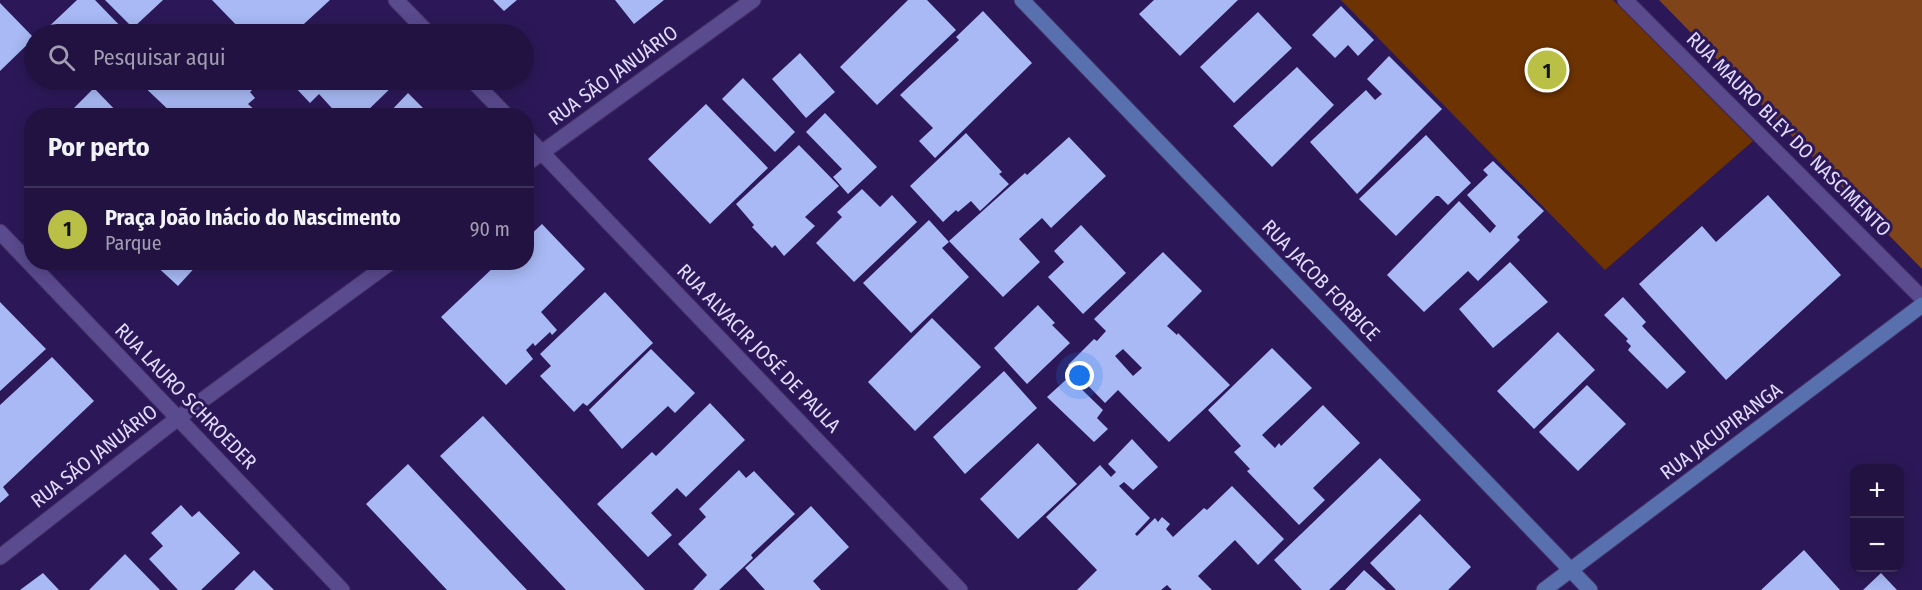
<!DOCTYPE html>
<html lang="pt">
<meta charset="utf-8">
<style>
:root{--surface:#211242;--page:#291b49;--text:#f1f3f6;--muted:#a29eb2;--line:#3e325b;--accent:#bac046}
body{margin:0;font-family:"Fira Sans Condensed",sans-serif;background:var(--page);color:var(--text)}
.controls{position:absolute;right:18px;bottom:18px;display:grid;overflow:hidden;border-radius:12px;box-shadow:0 3px 15px #0003}
.controls button{width:54px;height:54px;display:grid;place-items:center;padding:0;border:0;border-bottom:2px solid var(--line);background:var(--surface);color:var(--text);font:30px sans-serif}
.you{position:absolute;left:1080px;top:376px;width:21px;height:21px;margin:-15px;border:4px solid #fff;border-radius:50%;background:#1a73e8;box-shadow:0 0 0 9px #1a73e833}
.badge{display:grid;place-items:center;width:39px;height:39px;border-radius:50%;background:var(--accent);color:#111;font-size:20px;font-weight:700}
.pin{position:absolute;translate:-50% -50%;border:3px solid #fff;box-shadow:0 2px 6px #0006}
.list{margin:0;padding:0;list-style:none}
h2{display:flex;justify-content:space-between;align-items:center;height:78px;margin:0;padding:0 24px;font-size:26px}
h2 small{font-size:20px;font-weight:400;color:var(--muted)}
.list li{display:grid;grid-template-columns:39px 1fr auto;gap:18px;align-items:center;box-sizing:border-box;height:84px;padding:0 24px;border-top:2px solid var(--line)}
.list b{display:block;font-size:22px;white-space:nowrap}
.list p{margin:0;font-size:20px;white-space:nowrap;color:var(--muted)}
.list em{font-size:20px;font-style:normal;color:var(--muted)}
.icon{flex:none;width:33px;height:33px;fill:none;stroke:currentColor;stroke-width:2;stroke-linecap:round;stroke-linejoin:round}
.map{position:relative;flex:none;width:1922px;height:590px;overflow:hidden}
.search{position:absolute;background:var(--surface);box-shadow:0 3px 15px #0003;left:24px;top:24px;width:510px;height:66px;display:flex;align-items:center;gap:15px;box-sizing:border-box;padding:0 21px;border-radius:33px;color:var(--muted);font-size:22px}
.panel{position:absolute;background:var(--surface);box-shadow:0 3px 15px #0003;left:24px;top:108px;width:510px;height:162px;border-radius:24px}
.map>svg:first-child{display:block}
</style>
<div class="map">
<svg width="1922" height="590" viewBox="0 0 1922 590">
<rect width="100%" height="100%" fill="#2c1858"/>
<!-- green -->
<path fill="#6d3303" d="M 1341,0 L 1613,0 L 1753,141 L 1605,270 Z"/>
<!-- forest -->
<path fill="#7f4419" d="M 1659,0 L 1922,0 L 1922,269 Z"/>
<!-- building -->
<path fill="#a8b9f5" fill-rule="evenodd" d="M 77,0 L 95,0 L 128,34 L 41,34 Z
M 105,0 L 163,0 L 133,28 Z
M 212,0 L 330,0 L 293,34 L 240,34 L 243,32 Z
M 493,0 L 517,0 L 504,11 Z
M 615,0 L 664,0 L 634,24 Z
M 908,0 L 927,0 L 956,30 L 877,105 L 840,67 Z
M 1154,0 L 1238,0 L 1180,56 L 1139,14 Z
M 0,3 L 34,38 L 0,71 Z
M 1341,6 L 1374,40 L 1358,56 L 1348,45 L 1335,58 L 1312,35 Z
M 983,11 L 1032,63 L 935,158 L 919,141 L 933,128 L 900,95 L 959,40 L 956,37 Z
M 1258,12 L 1292,48 L 1234,103 L 1200,67 Z
M 800,53 L 835,92 L 806,118 L 772,79 Z
M 1389,56 L 1442,109 L 1357,194 L 1310,142 L 1366,90 L 1375,100 L 1382,94 L 1367,79 Z
M 1297,67 L 1334,105 L 1272,167 L 1233,126 Z
M 743,78 L 795,132 L 775,152 L 722,99 Z
M 137,80 L 183,80 L 190,86 L 197,80 L 263,80 L 250,92 L 255,98 L 248,104 L 257,112 L 253,116 L 175,116 Z
M 300,80 L 399,80 L 362,116 L 339,116 L 319,94 L 310,103 L 294,86 Z
M 94,88 L 121,116 L 66,116 Z
M 408,93 L 431,116 L 386,116 Z
M 706,104 L 768,168 L 710,224 L 648,159 Z
M 825,113 L 877,167 L 848,194 L 833,177 L 842,169 L 806,132 Z
M 966,133 L 1002,172 L 999,174 L 1009,184 L 980,211 L 971,201 L 958,212 L 956,210 L 943,222 L 910,186 Z
M 1426,135 L 1471,183 L 1448,205 L 1439,196 L 1436,196 L 1396,236 L 1359,199 Z
M 1069,137 L 1106,176 L 1051,228 L 1042,218 L 1019,239 L 1040,262 L 1003,297 L 949,241 L 1025,173 L 1027,175 Z
M 799,145 L 839,186 L 805,217 L 815,226 L 784,256 L 775,245 L 772,248 L 752,227 L 754,225 L 736,204 Z
M 1493,161 L 1544,211 L 1517,237 L 1520,240 L 1478,281 L 1468,271 L 1424,312 L 1387,275 L 1459,201 L 1490,233 L 1496,226 L 1467,195 L 1488,175 L 1483,170 Z
M 862,189 L 880,207 L 892,195 L 917,222 L 854,282 L 816,243 L 842,217 L 837,212 Z
M 1768,195 L 1841,275 L 1726,380 L 1639,284 L 1702,226 L 1716,242 Z
M 929,220 L 949,242 L 942,248 L 969,277 L 911,333 L 863,283 Z
M 542,224 L 585,269 L 541,312 L 557,330 L 552,335 L 550,332 L 535,346 L 533,343 L 526,350 L 533,359 L 506,385 L 441,317 L 496,265 L 497,267 L 502,262 L 526,262 L 526,239 Z
M 1081,225 L 1126,273 L 1083,314 L 1048,277 L 1064,262 L 1054,251 Z
M 1163,252 L 1202,291 L 1167,326 L 1177,335 L 1178,333 L 1230,385 L 1169,442 L 1118,390 L 1105,403 L 1068,365 L 1094,339 L 1097,341 L 1106,331 L 1094,319 ZM 1123,349 L 1142,368 L 1133,376 L 1115,356 Z
M 152,262 L 200,262 L 178,286 Z
M 1510,262 L 1548,302 L 1493,348 L 1459,309 Z
M 605,292 L 653,343 L 587,406 L 583,403 L 574,412 L 540,376 L 551,366 L 540,354 Z
M 1623,297 L 1646,322 L 1642,326 L 1686,372 L 1667,389 L 1628,350 L 1631,346 L 1626,341 L 1628,339 L 1604,315 Z
M 0,302 L 46,349 L 0,391 Z
M 1038,305 L 1055,323 L 1052,325 L 1070,343 L 1027,384 L 994,348 Z
M 932,318 L 981,367 L 915,431 L 868,382 Z
M 1558,332 L 1595,370 L 1534,429 L 1497,391 Z
M 1272,348 L 1312,388 L 1262,435 L 1275,448 L 1279,443 L 1281,446 L 1323,405 L 1360,443 L 1313,488 L 1325,500 L 1299,525 L 1247,471 L 1250,469 L 1234,452 L 1241,446 L 1208,410 Z
M 651,349 L 695,393 L 675,413 L 668,406 L 622,449 L 589,410 Z
M 52,357 L 94,401 L 3,487 L 9,495 L 0,503 L 0,405 Z
M 1004,371 L 1037,408 L 965,474 L 933,437 Z
M 1069,377 L 1103,410 L 1097,418 L 1108,429 L 1094,442 L 1047,397 Z
M 1587,385 L 1626,424 L 1578,471 L 1539,432 Z
M 710,403 L 745,440 L 686,497 L 677,488 L 651,513 L 672,535 L 648,557 L 597,504 L 652,452 L 656,456 Z
M 483,416 L 645,590 L 566,590 L 440,456 Z
M 1132,439 L 1158,467 L 1133,490 L 1124,482 L 1119,486 L 1150,518 L 1135,534 L 1137,536 L 1155,518 L 1158,522 L 1162,517 L 1170,524 L 1166,529 L 1173,537 L 1204,508 L 1207,510 L 1232,486 L 1284,539 L 1258,565 L 1235,540 L 1198,576 L 1212,590 L 1172,590 L 1167,585 L 1161,590 L 1077,590 L 1097,570 L 1046,517 L 1100,465 L 1111,477 L 1116,472 L 1108,464 Z
M 1038,443 L 1077,484 L 1018,539 L 980,499 Z
M 1380,458 L 1421,500 L 1329,590 L 1302,590 L 1274,560 Z
M 408,464 L 527,590 L 447,590 L 366,504 Z
M 739,470 L 746,478 L 754,471 L 795,514 L 751,555 L 753,558 L 719,590 L 693,590 L 707,575 L 678,544 L 706,517 L 699,509 Z
M 181,505 L 192,517 L 199,511 L 240,553 L 201,590 L 178,590 L 149,559 L 163,546 L 151,533 Z
M 811,506 L 849,547 L 813,581 L 821,590 L 765,590 L 745,568 Z
M 1420,514 L 1471,567 L 1448,590 L 1396,590 L 1370,563 Z
M 1804,550 L 1840,590 L 1761,590 Z
M 125,554 L 160,590 L 89,590 Z
M 254,570 L 274,590 L 234,590 Z
M 1364,570 L 1386,590 L 1345,590 Z
M 43,573 L 59,590 L 20,590 Z
M 1881,573 L 1897,590 L 1863,590 Z"/>
<g fill="none" stroke-linecap="round" stroke-linejoin="round">
<!-- street casing -->
<g stroke="#423065" stroke-width="17">
<path id="street" d="M 396,0 L 429,34
M 1625,0 L 1922,298
M 472,80 L 507,116
M 526,136 L 960,590
M 526,164 L 753,0
M 0,232 L 342,590
M 0,557 L 178,418 L 391,262"/>
</g>
<!-- secondary casing -->
<g stroke="#423065" stroke-width="17">
<path id="secondary" d="M 1022,0 L 1590,590
M 1544,590 L 1922,305"/>
</g>
<!-- street -->
<use href="#street" stroke="#5a4a8e" stroke-width="15"/>
<!-- secondary -->
<use href="#secondary" stroke="#5970af" stroke-width="15"/>
</g>
<g text-anchor="middle" dominant-baseline="central" stroke-width="6" stroke-linejoin="round" paint-order="stroke">
<!-- street labels -->
<g font-size="20" fill="#e0dbfb" stroke="#2c1858">
<text transform="translate(613 75) rotate(-36)">RUA SÃO JANUÁRIO</text>
<text transform="translate(1789 134) rotate(45)">RUA MAURO BLEY DO NASCIMENTO</text>
<text transform="translate(1321 280) rotate(46)">RUA JACOB FORBICE</text>
<text transform="translate(759 348) rotate(46)">RUA ALVACIR JOSÉ DE PAULA</text>
<text transform="translate(186 396) rotate(46)">RUA LAURO SCHROEDER</text>
<text transform="translate(1721 431) rotate(-37)">RUA JACUPIRANGA</text>
<text transform="translate(94 456) rotate(-38)">RUA SÃO JANUÁRIO</text>
</g>
</g>
</svg>
<div class="controls">
<button>+</button>
<button>−</button>
</div>
<div class="you"></div>
<div class="pin badge" style="left:1547px;top:70px">1</div>
<div class="search"><svg class="icon" aria-label="search" viewBox="0 0 24 24"><circle cx="10" cy="10" r="6"/><path d="M15 15l6 6"/></svg>Pesquisar aqui</div>
<section class="panel">
<h2>Por perto<small></small></h2>
<ul class="list">
<li><span class="badge">1</span><div><b>Praça João Inácio do Nascimento</b><p>Parque</p></div><em>90 m</em></li>
</ul>
</section>
</div>
